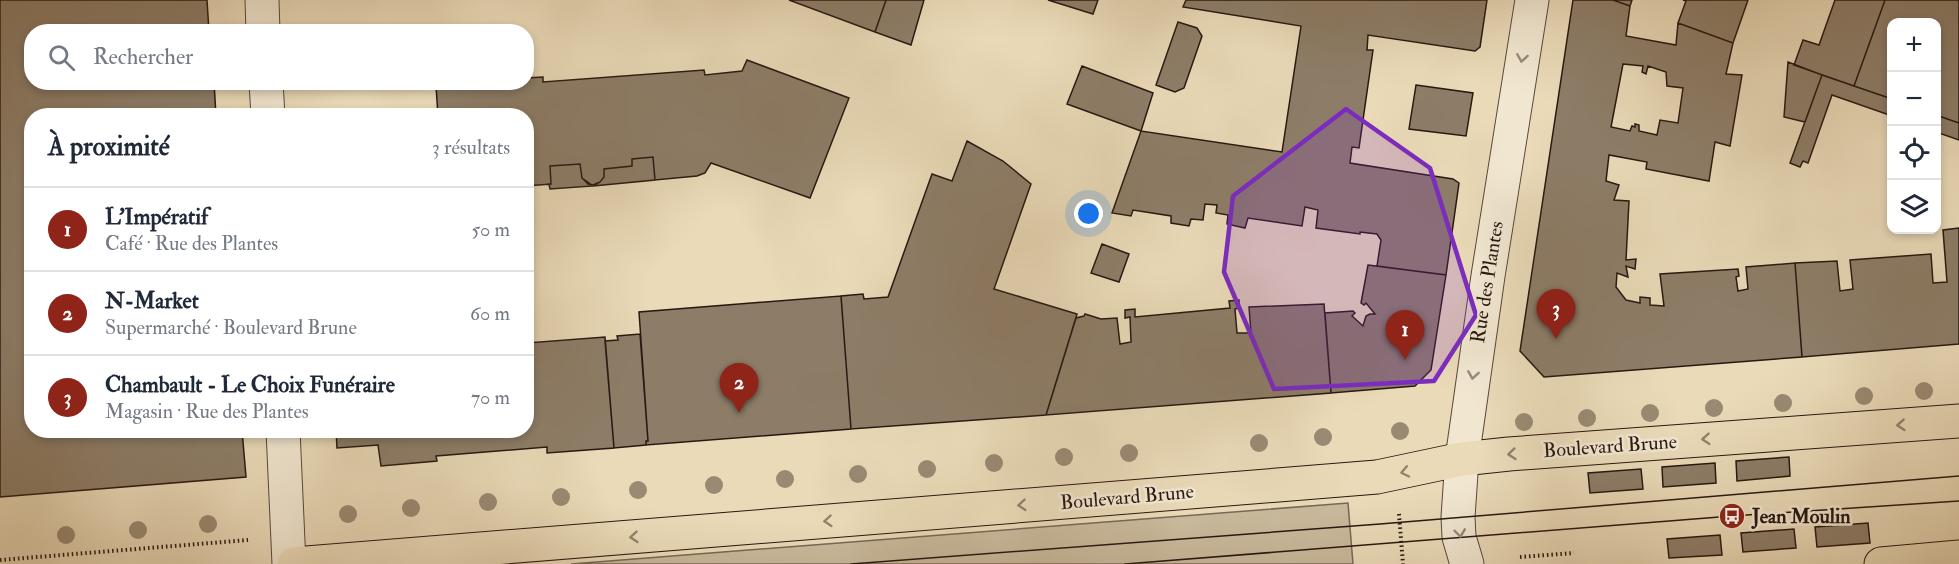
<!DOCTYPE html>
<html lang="fr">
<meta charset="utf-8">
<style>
:root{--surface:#fff;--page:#f2f2f3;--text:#1f2937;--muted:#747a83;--line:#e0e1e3;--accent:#8f2418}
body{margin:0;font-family:"IM FELL Double Pica",serif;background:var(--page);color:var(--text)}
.controls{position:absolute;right:18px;top:18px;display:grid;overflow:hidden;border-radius:12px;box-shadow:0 3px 9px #0003}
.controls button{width:54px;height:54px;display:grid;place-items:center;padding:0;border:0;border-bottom:2px solid var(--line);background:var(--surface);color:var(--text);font:30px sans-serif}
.you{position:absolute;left:1089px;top:214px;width:21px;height:21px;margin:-15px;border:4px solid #fff;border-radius:50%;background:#1a73e8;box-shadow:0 0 0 9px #1a73e833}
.badge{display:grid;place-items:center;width:39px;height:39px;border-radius:50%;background:var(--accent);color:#fff;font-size:20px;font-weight:700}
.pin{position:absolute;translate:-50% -50px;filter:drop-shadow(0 2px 3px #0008)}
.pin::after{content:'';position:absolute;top:32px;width:21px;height:18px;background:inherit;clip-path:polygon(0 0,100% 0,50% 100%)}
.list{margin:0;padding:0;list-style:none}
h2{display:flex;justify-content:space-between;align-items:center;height:78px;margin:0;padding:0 24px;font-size:26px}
h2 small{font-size:20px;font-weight:400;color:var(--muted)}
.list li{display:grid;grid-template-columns:39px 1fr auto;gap:18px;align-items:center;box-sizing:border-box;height:84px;padding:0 24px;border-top:2px solid var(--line)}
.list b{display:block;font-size:22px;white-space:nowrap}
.list p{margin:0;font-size:20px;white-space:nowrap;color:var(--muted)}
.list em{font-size:20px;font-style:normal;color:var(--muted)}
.icon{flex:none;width:33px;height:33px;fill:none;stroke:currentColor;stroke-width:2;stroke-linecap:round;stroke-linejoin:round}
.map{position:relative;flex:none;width:1959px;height:564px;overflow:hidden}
.search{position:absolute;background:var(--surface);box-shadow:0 3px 9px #0003;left:24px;top:24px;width:510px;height:66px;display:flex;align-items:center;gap:15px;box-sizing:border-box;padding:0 21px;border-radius:24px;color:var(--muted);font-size:22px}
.panel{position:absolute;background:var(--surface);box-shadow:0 3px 9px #0003;left:24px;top:108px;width:510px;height:330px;border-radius:24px}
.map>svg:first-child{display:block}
</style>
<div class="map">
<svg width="1959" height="564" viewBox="0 0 1959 564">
<rect width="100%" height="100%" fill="#eadab8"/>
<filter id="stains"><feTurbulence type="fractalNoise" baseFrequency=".00333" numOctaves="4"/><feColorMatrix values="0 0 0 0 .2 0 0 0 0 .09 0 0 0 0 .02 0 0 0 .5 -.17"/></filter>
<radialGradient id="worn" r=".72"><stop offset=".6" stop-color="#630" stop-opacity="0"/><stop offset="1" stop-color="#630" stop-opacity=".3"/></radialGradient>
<!-- green -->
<path fill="#c9b99c" stroke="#786857" stroke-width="1.5" d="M 1348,503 L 1353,564 L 571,564 Z"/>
<!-- building -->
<path fill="#8d7d68" stroke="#281812" stroke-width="1.5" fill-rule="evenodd" d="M 0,0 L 207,0 L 209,32 L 32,32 L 32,82 L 214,82 L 216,116 L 32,116 L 32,430 L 242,430 L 246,477 L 0,497 Z
M 789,0 L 886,0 L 875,32 Z
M 886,0 L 924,0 L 911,45 L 875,32 Z
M 1048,0 L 1098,0 L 1093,14 Z
M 1186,0 L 1487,0 L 1480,47 L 1475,51 L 1368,35 L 1367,50 L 1373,50 L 1359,148 L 1352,147 L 1350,163 L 1453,179 L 1459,183 L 1446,275 L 1377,266 L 1381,240 L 1377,234 L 1360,232 L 1360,234 L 1316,228 L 1318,210 L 1305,207 L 1302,226 L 1248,218 L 1245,228 L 1227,224 L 1228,215 L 1216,213 L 1217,205 L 1205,204 L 1203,220 L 1191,219 L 1189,226 L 1171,223 L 1171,216 L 1133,210 L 1131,216 L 1112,213 L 1141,131 L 1282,152 L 1301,26 L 1183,7 Z
M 1573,0 L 1613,0 L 1630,6 L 1626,36 L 1676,45 L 1678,23 L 1733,43 L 1726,74 L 1742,75 L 1730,146 L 1715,142 L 1709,181 L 1646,169 L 1647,162 L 1609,155 L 1606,181 L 1619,185 L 1614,200 L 1629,201 L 1626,260 L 1636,259 L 1635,269 L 1626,266 L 1628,277 L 1617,273 L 1616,287 L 1626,300 L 1640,303 L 1640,297 L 1650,298 L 1650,305 L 1664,306 L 1660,274 L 1738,269 L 1739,276 L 1736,277 L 1738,291 L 1748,289 L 1746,267 L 1795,263 L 1802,357 L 1544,377 L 1520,351 ZM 1623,64 L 1643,66 L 1642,72 L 1646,74 L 1648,66 L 1666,72 L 1667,86 L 1683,88 L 1678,123 L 1660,120 L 1657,135 L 1639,131 L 1639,125 L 1635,124 L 1635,127 L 1632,126 L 1630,131 L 1611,127 Z
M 1613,0 L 1632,0 L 1630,6 Z
M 1683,0 L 1748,0 L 1733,43 L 1678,23 L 1686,1 Z
M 1835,0 L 1885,0 L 1854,86 L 1794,65 L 1803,40 L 1819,45 Z
M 1885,0 L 1959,0 L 1959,123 L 1936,115 L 1936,22 L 1892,22 L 1892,99 L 1854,86 Z
M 1178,22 L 1197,28 L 1202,36 L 1184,88 L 1175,92 L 1156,85 Z
M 747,60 L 849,98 L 810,198 L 711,163 L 705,173 L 697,176 L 655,180 L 653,157 L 632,159 L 632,166 L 604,169 L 604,177 L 600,182 L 593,185 L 588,184 L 582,178 L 580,164 L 550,166 L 551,184 L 526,186 L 526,116 L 438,116 L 436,86 L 476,82 L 526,82 L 526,78 L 543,77 L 543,82 L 704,70 L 705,75 L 742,71 Z
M 1788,62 L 1822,75 L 1805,122 L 1784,117 Z
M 1082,66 L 1153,93 L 1141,131 L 1067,104 Z
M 1822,75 L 1892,99 L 1892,116 L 1832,95 L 1808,163 L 1803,161 L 1800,167 L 1790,163 Z
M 1416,85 L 1473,93 L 1466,136 L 1409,129 Z
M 1936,115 L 1959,123 L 1959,140 L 1936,132 Z
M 967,141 L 1003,161 L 1031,184 L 994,289 L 1077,314 L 1046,415 L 851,429 L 841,296 L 863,294 L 864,299 L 888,297 L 932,174 L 952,181 Z
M 653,157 L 655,180 L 593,186 L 600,182 L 604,177 L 604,169 L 632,166 L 632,159 Z
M 580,164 L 582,178 L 593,186 L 550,189 L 549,184 L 551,184 L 550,166 Z
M 1959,228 L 1959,344 L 1802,357 L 1795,263 L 1837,261 L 1840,291 L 1853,289 L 1850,260 L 1931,254 L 1933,283 L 1947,282 L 1943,230 Z
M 1102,244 L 1129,254 L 1119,282 L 1091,273 Z
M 1368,265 L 1446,275 L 1431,370 L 1415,386 L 1331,393 L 1325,313 L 1353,311 L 1355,313 L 1352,316 L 1363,326 L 1366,316 L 1370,314 L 1375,314 L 1366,303 L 1364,305 L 1361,303 Z
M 841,296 L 851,429 L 646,445 L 646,441 L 648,441 L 639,312 Z
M 1239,300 L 1239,308 L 1235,309 L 1237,333 L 1251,333 L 1249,307 L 1324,304 L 1331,393 L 1046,415 L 1076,318 L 1084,316 L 1085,314 L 1101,319 L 1117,318 L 1120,344 L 1131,342 L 1130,317 L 1125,318 L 1125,310 L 1135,309 L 1135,317 L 1230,308 L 1229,301 Z
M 526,334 L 527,343 L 605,337 L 614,448 L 547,453 L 547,447 L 436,456 L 437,461 L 381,466 L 378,445 L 337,448 L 336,430 L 526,430 Z
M 640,334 L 648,441 L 646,441 L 646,445 L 614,448 L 605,341 L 618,340 L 617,336 Z
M 1789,457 L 1790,476 L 1737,481 L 1736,461 Z
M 1715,463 L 1716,483 L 1663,487 L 1662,467 Z
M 1641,469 L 1643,489 L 1590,493 L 1588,473 Z
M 1868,523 L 1870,543 L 1817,547 L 1815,527 Z
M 1794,529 L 1796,548 L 1743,552 L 1741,533 Z
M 1720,535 L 1722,555 L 1669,558 L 1667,539 Z"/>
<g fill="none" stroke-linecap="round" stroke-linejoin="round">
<!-- minor casing -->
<g stroke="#58483c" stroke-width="35">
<path id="minor" d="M 262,0 L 263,32
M 266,82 L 268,116
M 283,430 L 289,564
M 1467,564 L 1459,537 L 1458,517 L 1462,459 L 1488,276 L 1532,0"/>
</g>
<!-- major casing -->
<g stroke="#281812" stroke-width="35">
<path id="major" d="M 294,564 L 1377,477 L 1462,459 L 1509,454 L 1959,421
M 1881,564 L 1959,557"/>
</g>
<!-- path -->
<path stroke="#281812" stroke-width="4" stroke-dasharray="1.5 3" stroke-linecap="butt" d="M 1399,514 L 1403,564
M 1520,557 L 1574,553
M 0,560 L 248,540"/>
<!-- minor -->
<use href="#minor" stroke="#f1e7d1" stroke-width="33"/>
<!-- major -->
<use href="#major" stroke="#eadab8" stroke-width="33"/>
<!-- tram -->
<path stroke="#281812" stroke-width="1.5" d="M 851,564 L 1380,524 L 1959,476
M 1125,564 L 1732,516 L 1959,501"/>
</g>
<!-- trees -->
<g fill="#9a8a73">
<circle cx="1924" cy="391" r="9"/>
<circle cx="1864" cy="396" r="9"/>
<circle cx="1783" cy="403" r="9"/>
<circle cx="1714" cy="408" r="9"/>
<circle cx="1650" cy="413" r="9"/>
<circle cx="1587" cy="418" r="9"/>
<circle cx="1524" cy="422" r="9"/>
<circle cx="1400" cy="431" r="9"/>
<circle cx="1323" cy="437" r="9"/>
<circle cx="1259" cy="443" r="9"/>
<circle cx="1129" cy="453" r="9"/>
<circle cx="1064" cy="457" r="9"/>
<circle cx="994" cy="463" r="9"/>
<circle cx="927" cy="469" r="9"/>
<circle cx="858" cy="474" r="9"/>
<circle cx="785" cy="479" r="9"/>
<circle cx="714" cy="485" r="9"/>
<circle cx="638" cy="490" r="9"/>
<circle cx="561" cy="497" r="9"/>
<circle cx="488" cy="502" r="9"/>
<circle cx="411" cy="508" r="9"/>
<circle cx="348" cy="514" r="9"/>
<circle cx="208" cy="524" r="9"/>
<circle cx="138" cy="530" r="9"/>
<circle cx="66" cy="535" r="9"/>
</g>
<!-- one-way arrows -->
<defs><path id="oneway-chevron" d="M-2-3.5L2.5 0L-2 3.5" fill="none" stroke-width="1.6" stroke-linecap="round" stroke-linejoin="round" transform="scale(1.5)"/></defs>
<g stroke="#978a7b">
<use href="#oneway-chevron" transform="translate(1522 58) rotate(99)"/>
<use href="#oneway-chevron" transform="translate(1473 375) rotate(99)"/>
<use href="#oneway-chevron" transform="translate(1460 533) rotate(83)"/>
</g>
<g stroke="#93836d">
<use href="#oneway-chevron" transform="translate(1901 425) rotate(176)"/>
<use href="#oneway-chevron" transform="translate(1706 439) rotate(176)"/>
<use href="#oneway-chevron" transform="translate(1512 454) rotate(174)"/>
<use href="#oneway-chevron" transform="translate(1405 472) rotate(168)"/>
<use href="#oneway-chevron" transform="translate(1022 505) rotate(175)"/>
<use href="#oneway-chevron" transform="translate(828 521) rotate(175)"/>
<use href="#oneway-chevron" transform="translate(634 537) rotate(175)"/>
</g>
<!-- marked area -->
<path fill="#7b2cbf" fill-opacity="0.2" stroke="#7b2cbf" stroke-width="4.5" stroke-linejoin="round" d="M 1346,109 L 1430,168 L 1476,315 L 1434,381 L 1274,389 L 1224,272 L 1233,196 Z"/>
<!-- icons -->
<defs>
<g id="bus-disc" transform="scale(1.35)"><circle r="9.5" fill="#8f2418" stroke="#f1e7d1"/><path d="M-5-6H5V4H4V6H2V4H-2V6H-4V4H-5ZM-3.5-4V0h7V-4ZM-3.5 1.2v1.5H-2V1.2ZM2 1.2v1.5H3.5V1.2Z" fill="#fff"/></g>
</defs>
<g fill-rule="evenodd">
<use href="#bus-disc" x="1732" y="516"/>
</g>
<g text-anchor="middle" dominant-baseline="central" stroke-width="5" stroke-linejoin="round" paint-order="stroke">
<!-- street labels -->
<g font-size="20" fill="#281812" stroke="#f1e7d1">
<text transform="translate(1487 282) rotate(-81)">Rue des Plantes</text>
<text transform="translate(1610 446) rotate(-4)">Boulevard Brune</text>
<text transform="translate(1127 497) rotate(-5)">Boulevard Brune</text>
</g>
<!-- poi labels -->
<g font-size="20" font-weight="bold" fill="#281812" stroke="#f1e7d1" text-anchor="start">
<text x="1752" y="516">Jean Moulin</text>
</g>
</g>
<rect width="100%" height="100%" filter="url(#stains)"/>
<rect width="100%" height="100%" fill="url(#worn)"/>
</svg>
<div class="controls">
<button>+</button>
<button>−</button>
<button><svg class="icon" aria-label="locate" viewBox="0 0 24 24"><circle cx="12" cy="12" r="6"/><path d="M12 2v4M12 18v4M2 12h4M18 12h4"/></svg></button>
<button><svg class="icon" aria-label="layers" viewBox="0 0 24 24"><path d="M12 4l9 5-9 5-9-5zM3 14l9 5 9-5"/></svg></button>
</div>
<div class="you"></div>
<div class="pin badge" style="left:1405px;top:360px">1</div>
<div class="pin badge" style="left:739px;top:413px">2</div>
<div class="pin badge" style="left:1556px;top:339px">3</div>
<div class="search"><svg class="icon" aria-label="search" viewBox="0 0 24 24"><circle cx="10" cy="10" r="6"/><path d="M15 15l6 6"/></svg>Rechercher</div>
<section class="panel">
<h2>À proximité<small>3 résultats</small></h2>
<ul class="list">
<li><span class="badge">1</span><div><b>L'Impératif</b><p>Café · Rue des Plantes</p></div><em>50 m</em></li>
<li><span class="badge">2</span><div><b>N-Market</b><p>Supermarché · Boulevard Brune</p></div><em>60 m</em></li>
<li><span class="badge">3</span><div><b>Chambault - Le Choix Funéraire</b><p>Magasin · Rue des Plantes</p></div><em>70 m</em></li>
</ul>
</section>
</div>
